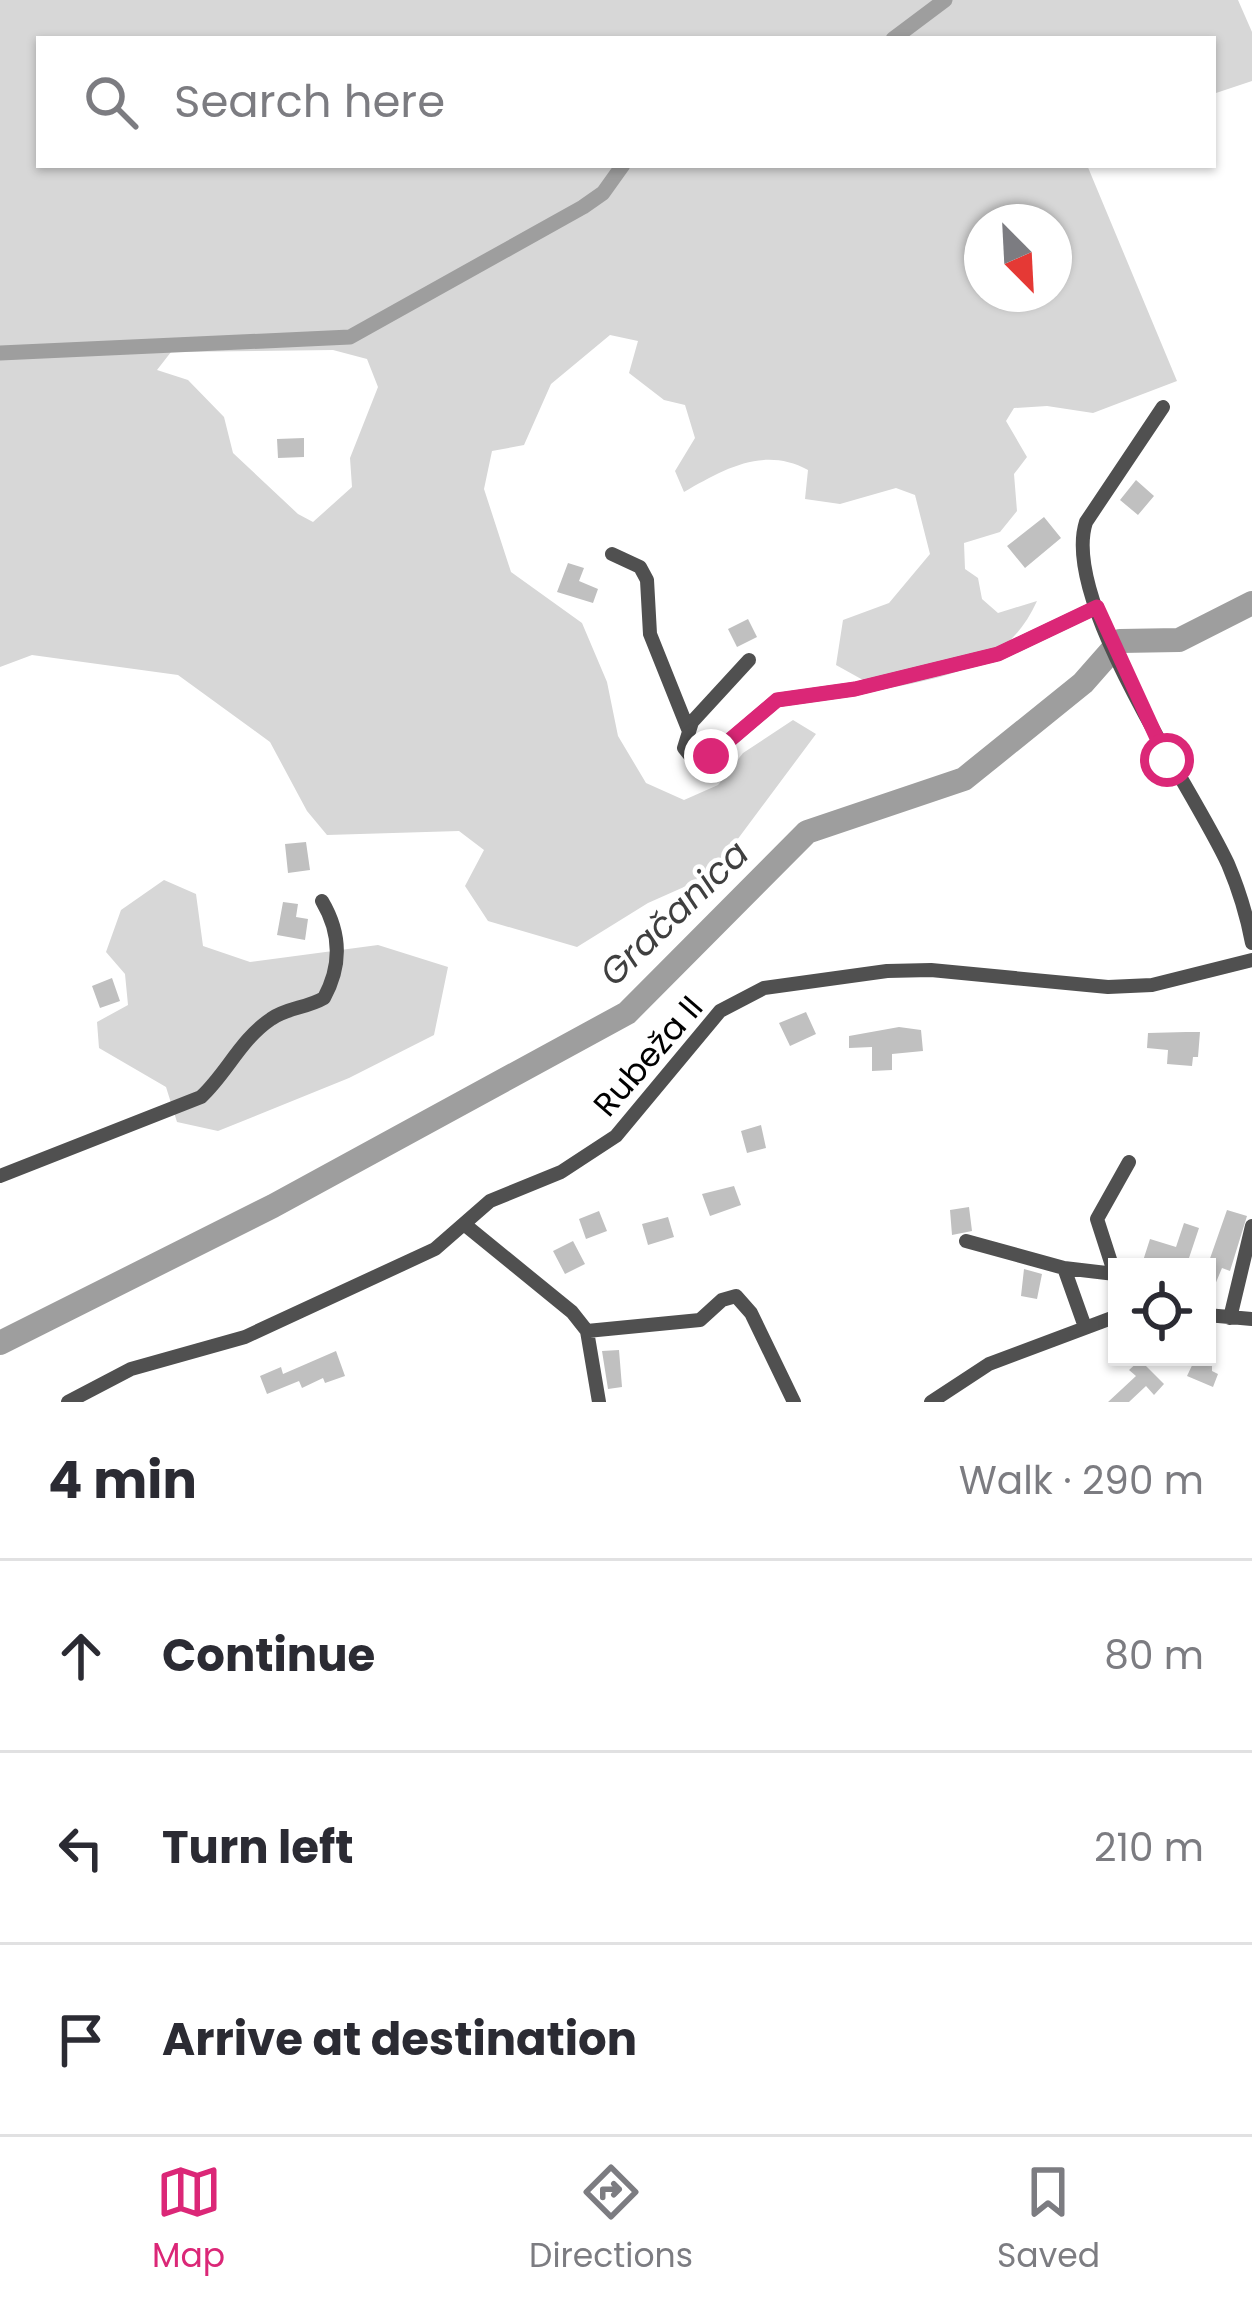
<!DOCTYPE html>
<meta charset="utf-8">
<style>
:root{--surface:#fff;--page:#f7f7f7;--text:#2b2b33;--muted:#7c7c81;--line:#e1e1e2;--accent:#db2777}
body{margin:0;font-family:Poppins,sans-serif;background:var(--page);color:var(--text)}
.controls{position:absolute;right:36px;bottom:36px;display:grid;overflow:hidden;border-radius:0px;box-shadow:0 3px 9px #0004}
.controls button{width:108px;height:108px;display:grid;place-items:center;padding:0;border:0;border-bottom:3px solid var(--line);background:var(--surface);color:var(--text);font:60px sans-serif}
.compass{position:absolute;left:964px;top:204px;width:108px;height:108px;border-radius:50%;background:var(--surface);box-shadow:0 3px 9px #0004;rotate:156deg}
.stop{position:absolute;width:36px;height:36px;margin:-27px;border:9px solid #db2777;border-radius:50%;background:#fff}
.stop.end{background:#db2777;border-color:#fff;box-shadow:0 3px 12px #0008}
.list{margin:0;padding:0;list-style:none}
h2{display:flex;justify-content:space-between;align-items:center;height:156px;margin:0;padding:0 48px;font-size:51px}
h2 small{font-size:39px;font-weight:400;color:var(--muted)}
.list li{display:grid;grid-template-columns:78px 1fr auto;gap:36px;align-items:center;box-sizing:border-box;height:192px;padding:0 48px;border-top:3px solid var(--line)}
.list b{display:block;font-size:45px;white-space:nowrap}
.list em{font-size:39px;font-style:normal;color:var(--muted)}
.icon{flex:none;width:66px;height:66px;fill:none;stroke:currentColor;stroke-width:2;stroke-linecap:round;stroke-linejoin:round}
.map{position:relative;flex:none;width:1252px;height:1402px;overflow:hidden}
.search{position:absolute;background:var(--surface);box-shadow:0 3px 9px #0004;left:36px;right:36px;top:36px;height:132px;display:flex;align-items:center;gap:30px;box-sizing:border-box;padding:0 42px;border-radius:0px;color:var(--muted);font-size:45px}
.sheet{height:732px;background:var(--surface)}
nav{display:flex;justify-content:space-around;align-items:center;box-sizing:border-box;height:168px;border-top:3px solid var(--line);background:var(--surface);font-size:33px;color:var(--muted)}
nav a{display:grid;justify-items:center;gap:6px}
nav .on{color:var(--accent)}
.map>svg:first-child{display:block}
</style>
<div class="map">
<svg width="1252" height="1402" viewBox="0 0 1252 1402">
<rect width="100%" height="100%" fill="#fff"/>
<!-- green -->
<path fill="#d7d7d7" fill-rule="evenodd" d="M 0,0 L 1238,0 L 1252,32 L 1252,81 L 1213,94 L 1213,39 L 39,39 L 39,165 L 1087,165 L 1177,381 L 1093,413 L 1047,406 L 1014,408 L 1006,421 L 1027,457 L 1014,474 L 1017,511 L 1000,532 L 964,543 L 965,569 L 978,578 L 982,599 L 998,613 L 1037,601 C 1006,669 948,676 881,690 L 836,665 L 843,620 L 889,603 L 930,554 L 915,495 L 896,488 L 840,504 L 805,499 L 808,470 C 764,446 724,469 684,492 L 675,471 L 695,438 L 685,405 L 664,400 L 629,373 L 638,341 L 610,335 L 551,384 L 524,445 L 492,451 L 484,489 L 511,572 L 582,623 L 607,682 L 618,736 L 646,783 L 684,800 L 718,785 L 743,753 L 793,720 L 816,734 L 711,875 L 648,903 L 577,947 L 488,921 L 465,886 L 484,850 L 459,831 L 327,835 L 307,811 L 270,742 L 178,675 L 32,655 L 0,667 ZM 982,222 L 1054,222 L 1054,294 L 982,294 ZM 333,350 L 367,359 L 378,387 L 350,458 L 352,487 L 313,522 L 298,514 L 233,453 L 224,417 L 188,380 L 157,370 L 171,352 Z
M 164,880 L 196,894 L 203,946 L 250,962 L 378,945 L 448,967 L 434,1035 L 349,1078 L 218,1131 L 177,1122 L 166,1087 L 99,1048 L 97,1022 L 128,1005 L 125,974 L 106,952 L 121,910 Z"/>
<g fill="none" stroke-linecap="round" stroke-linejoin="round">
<!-- canal -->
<path stroke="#9e9e9e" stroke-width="15" d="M 893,39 L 945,0
M 0,353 L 350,337 L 583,207 L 603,193 L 623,165"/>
<!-- river -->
<path stroke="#9e9e9e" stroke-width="24" d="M 0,1343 L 273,1206 L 627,1013 L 807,832 L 964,779 L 1083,683 L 1120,641 L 1179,640 L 1252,603"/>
</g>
<!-- building -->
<path fill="#c0c0c0" d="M 304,438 L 304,457 L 278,458 L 277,439 Z
M 1136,480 L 1154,496 L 1138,515 L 1120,500 Z
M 1044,517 L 1061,538 L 1025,568 L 1007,546 Z
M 568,563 L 584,568 L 579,581 L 598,589 L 593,603 L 557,592 Z
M 748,619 L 757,637 L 737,647 L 728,629 Z
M 306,842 L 310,870 L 288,873 L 285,844 Z
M 283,902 L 298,904 L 296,917 L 308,919 L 305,940 L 277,935 Z
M 112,978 L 120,1001 L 100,1008 L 92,986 Z
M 806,1012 L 816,1034 L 790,1046 L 779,1023 Z
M 899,1027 L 921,1030 L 923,1051 L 892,1054 L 892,1070 L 872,1071 L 872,1047 L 849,1048 L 849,1036 Z
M 1186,1032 L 1200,1032 L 1198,1057 L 1193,1057 L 1192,1066 L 1167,1064 L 1168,1050 L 1147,1048 L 1148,1033 Z
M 761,1125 L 766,1148 L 747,1153 L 741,1131 Z
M 734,1186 L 741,1205 L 710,1216 L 702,1194 Z
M 969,1207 L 972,1231 L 952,1235 L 950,1210 Z
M 1227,1210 L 1247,1216 L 1230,1271 L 1222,1268 L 1207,1304 L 1207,1267 Z
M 599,1211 L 607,1231 L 586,1239 L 579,1219 Z
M 668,1217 L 674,1237 L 648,1245 L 642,1224 Z
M 1184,1223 L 1199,1228 L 1186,1267 L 1141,1267 L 1150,1239 L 1176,1247 Z
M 573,1241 L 585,1264 L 565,1274 L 553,1251 Z
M 1024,1269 L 1042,1274 L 1037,1299 L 1021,1296 Z
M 619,1350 L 622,1387 L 608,1389 L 602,1351 Z
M 336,1351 L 345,1376 L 325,1383 L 323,1378 L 302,1388 L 299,1381 L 267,1394 L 260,1376 L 281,1367 L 283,1374 Z
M 1196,1357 L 1212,1357 L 1212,1371 L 1218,1374 L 1213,1387 L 1187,1376 Z
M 1140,1360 L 1164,1384 L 1154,1395 L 1146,1386 L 1129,1402 L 1108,1402 L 1136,1376 L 1129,1370 Z"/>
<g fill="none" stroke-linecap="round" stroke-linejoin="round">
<!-- minor -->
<path stroke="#505050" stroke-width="14" d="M 1163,407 L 1086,522 C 1060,602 1193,787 1228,864 C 1239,890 1247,916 1252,943
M 612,554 L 640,567 L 647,580 L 650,634 L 688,729
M 749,660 L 692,722 L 684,748 L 692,758 L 711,756 L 777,700 L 855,689 L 998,654 L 1097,607
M 0,1176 L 201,1097 C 227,1073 240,1040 271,1019 C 286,1008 307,1008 324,998 C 342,965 341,933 322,901
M 464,1224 L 572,1312 L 587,1331 L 599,1402
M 966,1241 L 1064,1268 L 1085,1327
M 1064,1268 L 1115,1274
M 1117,1281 L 1097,1219 L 1129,1162
M 1207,1315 L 1252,1319
M 1230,1318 L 1252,1226
M 587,1331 L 700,1320 L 722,1300 L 736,1296 L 751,1313 L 794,1402
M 68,1402 L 131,1369 L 245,1337 L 435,1249 L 490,1201 L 561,1172 L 616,1136 L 720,1011 L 764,988 L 887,971 L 931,970 L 1108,987 L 1152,985 L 1252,960
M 931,1402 L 989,1364 L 1117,1316"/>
</g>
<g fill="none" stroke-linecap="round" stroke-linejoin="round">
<!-- route -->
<path stroke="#db2777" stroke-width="15" d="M 711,756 L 777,700 L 855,689 L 998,654 L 1097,607 L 1167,760"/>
</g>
<g text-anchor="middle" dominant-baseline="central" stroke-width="9" stroke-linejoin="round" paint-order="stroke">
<!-- street labels -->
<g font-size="33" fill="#000" stroke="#fff">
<text transform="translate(648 1056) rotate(-49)">Rubeža II</text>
</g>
<!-- water labels -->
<g font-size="36" font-style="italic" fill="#3f3f3f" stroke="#fff">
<text transform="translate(674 913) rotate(-44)">Gračanica</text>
</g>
</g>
</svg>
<div class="controls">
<button><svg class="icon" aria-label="locate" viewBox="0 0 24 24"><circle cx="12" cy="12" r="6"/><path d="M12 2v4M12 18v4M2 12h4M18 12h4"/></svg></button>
</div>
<svg class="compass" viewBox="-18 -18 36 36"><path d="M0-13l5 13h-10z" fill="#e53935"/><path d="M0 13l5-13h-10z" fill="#7c7c81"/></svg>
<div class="stop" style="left:1167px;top:760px"></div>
<div class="stop end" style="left:711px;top:756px"></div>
<div class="search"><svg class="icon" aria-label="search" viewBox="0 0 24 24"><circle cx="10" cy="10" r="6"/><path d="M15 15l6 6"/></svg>Search here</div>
</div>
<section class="sheet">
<h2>4 min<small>Walk · 290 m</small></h2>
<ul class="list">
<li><svg class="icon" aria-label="ahead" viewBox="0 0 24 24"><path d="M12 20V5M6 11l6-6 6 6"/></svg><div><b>Continue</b></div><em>80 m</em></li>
<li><svg class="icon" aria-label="left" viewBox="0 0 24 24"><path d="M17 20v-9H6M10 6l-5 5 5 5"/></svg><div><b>Turn left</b></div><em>210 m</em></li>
<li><svg class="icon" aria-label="arrive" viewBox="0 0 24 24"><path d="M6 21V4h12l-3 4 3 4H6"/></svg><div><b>Arrive at destination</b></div></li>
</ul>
</section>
<nav>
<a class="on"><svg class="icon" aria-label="map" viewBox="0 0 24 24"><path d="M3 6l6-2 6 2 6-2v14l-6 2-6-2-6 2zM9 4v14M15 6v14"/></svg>Map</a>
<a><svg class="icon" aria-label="directions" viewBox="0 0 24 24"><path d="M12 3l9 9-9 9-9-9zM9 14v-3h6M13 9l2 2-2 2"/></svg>Directions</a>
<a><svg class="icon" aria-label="saved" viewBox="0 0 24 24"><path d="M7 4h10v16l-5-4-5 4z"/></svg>Saved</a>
</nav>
